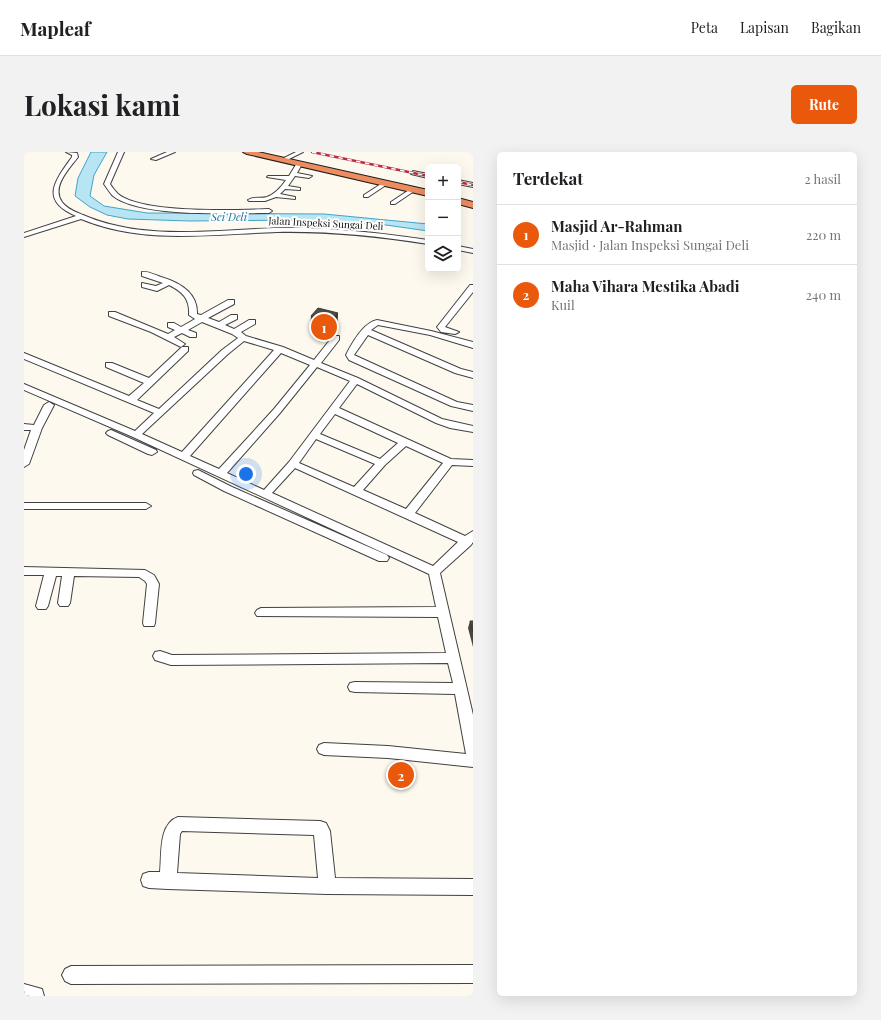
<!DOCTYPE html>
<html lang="id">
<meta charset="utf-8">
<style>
:root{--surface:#fff;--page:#f2f2f2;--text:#202124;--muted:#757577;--line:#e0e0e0;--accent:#ea580c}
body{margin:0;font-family:"Playfair Display",serif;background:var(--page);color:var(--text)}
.controls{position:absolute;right:12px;top:12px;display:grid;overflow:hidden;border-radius:6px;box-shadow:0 4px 16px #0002}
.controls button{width:36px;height:36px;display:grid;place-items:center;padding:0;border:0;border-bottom:1px solid var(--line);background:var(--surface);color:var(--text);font:20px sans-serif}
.you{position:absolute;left:222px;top:322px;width:14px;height:14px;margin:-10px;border:3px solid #fff;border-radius:50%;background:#1a73e8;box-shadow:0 0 0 6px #1a73e833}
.badge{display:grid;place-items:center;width:26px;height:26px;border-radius:50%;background:var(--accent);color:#fff;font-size:13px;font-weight:700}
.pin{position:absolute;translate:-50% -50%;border:2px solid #fff;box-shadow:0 1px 4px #0006}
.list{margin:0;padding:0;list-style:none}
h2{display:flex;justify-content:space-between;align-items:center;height:52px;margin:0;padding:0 16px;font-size:17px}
h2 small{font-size:13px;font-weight:400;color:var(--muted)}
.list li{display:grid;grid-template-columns:26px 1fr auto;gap:12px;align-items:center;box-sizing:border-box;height:60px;padding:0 16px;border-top:1px solid var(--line)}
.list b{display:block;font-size:15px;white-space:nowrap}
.list p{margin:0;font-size:13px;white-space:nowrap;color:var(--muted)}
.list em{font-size:13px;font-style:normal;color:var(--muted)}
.icon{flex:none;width:22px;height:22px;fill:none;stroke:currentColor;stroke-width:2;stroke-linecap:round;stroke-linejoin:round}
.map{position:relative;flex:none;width:449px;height:844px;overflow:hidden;border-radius:6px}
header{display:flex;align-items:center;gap:24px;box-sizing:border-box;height:56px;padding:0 20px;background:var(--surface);border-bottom:1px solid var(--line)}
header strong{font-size:19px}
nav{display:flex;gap:22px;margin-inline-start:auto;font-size:14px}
.intro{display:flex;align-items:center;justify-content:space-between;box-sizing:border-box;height:96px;padding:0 24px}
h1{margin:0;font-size:28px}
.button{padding:10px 18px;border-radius:6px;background:var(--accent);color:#fff;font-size:14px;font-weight:700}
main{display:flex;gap:24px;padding:0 24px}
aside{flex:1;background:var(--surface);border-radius:6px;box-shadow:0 4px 16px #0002}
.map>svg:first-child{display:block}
</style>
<header>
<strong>Mapleaf</strong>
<nav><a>Peta</a><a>Lapisan</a><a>Bagikan</a></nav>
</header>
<div class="intro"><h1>Lokasi kami</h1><a class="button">Rute</a></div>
<main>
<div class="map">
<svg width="449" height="844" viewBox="0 0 449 844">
<rect width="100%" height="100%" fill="#fef9ef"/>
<!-- water -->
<path fill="#b7e5f3" stroke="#41a4c7" d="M 67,0 L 83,0 L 70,23 L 66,44 L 80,54 L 123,61 L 300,62 L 404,72 L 404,79 L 362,73 L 279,68 L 166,69 L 104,67 L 83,63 L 66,55 L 51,44 L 54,26 Z"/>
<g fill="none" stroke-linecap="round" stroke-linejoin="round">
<!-- minor casing -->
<g stroke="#414141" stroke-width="2">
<path id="minor" d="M 42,0 L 53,1 L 54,5 C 45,17 27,35 38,50 C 43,57 52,60 59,63 C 129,93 207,74 281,76 C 322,77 363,82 404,88 L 404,92 C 354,84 303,79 253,80 C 188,82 119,93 57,67 L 0,85 L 0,81 L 52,64 C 15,48 31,29 48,5 L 48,3 Z
M 94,0 L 100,0 L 86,32 C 88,35 91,39 94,42 C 119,62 211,58 245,57 L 248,59 L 245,61 C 210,61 117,66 89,44 C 86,41 83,36 80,32 Z
M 143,0 L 151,0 L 132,8 L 127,7 Z
M 272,0 L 279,0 L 261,9 L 256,8 Z
M 273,11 L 278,12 L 273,21 L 288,24 L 285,26 L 271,24 L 264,34 L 276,36 L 276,38 L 261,37 L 256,42 L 271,45 L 271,47 L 252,45 L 241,49 L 225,49 L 224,48 C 230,44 237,47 243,45 C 251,42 258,34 262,28 L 243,25 L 244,24 L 265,24 Z
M 389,19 L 404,22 L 404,26 L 387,22 Z
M 434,28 L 449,31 L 449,35 L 434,32 Z
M 360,30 L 365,31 L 344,45 L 340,45 L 340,43 Z
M 388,36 L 393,37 L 371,52 L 367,52 L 367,50 Z
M 434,94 L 449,97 L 449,101 L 434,98 Z
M 118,120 C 124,119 131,123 137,125 C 154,130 174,140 173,162 L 177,163 L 204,148 L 210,148 L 210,152 L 184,166 L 195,170 L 207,163 L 213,163 L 213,167 L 201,173 L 210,177 L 225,168 L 231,168 L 231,172 L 217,180 L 222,184 L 259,195 L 290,208 L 309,184 L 315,184 L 315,188 L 297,211 L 334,226 L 418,267 L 449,274 L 449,280 L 426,276 L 412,271 L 333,232 L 315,256 L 427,307 L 449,308 L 449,314 L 428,313 L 391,361 L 441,384 L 449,379 L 449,390 L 447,393 L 416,421 L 449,563 L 449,615 L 364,606 L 300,603 L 295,601 L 293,597 L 295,593 L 300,591 L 364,594 L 442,602 L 431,542 L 331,540 L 326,539 L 324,535 L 326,531 L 331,530 L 429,531 L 424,511 L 147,513 L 131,508 L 129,504 L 131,500 L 136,499 L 148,503 L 422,501 L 414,465 L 233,464 L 231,461 L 233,458 L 237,456 L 412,455 L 405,422 L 109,285 L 0,238 L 0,232 L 111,279 L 130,261 L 0,207 L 0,201 L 105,244 L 120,231 L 82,215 L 82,211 L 88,211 L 125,226 L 158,195 L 164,195 L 164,199 L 113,248 L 135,257 L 198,198 L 214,186 L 208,182 L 178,170 L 164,178 L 172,181 L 172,185 L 166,185 L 158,181 L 150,185 L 161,192 L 157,195 L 127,180 L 85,164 L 85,160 L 91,160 L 144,182 L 151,178 L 144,175 L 144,171 L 150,171 L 157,175 L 171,167 L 165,163 C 166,147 159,140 145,133 L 133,139 L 118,135 L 118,131 L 132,134 L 139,131 L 118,124 ZM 220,189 L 250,198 L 158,300 L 118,282 L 204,202 ZM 257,201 L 286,213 L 250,257 L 195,317 L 166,304 ZM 293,215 L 326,229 L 265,310 L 240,338 L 203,321 L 256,261 ZM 311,262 L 374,291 L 356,307 L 296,282 ZM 292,287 L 351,312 L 330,335 L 275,311 ZM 382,294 L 419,311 L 382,357 L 339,338 L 361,313 ZM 271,316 L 434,390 L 409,414 L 248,341 Z
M 446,133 L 449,133 L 449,140 L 421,175 L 435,180 L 431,182 L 417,180 L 413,175 Z
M 353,168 L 407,179 L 449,190 L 449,196 L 406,183 L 354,173 L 347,178 L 437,217 L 449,220 L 449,226 L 431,221 L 344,183 L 330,203 L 433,250 L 449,253 L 449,259 L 427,254 L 325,208 L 322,203 C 328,191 339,171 353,168 Z
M 25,250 L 30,253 L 18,276 L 5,312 L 0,315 L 0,298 L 7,278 L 0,278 L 0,272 L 10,273 L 20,253 Z
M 87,278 L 132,298 L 133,300 L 128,303 L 124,302 L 84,283 L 82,281 L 84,279 Z
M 174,318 L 208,335 L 363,403 L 365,406 L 363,409 L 355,409 L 200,339 L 170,323 L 169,321 L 170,319 Z
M 0,351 L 122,351 L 127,354 L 122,357 L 0,357 Z
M 0,415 L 121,418 L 130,423 L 135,432 L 131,471 L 130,474 L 120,474 L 119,471 L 123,432 L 121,429 L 115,425 L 50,424 L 46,451 L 44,454 L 36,454 L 34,451 L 38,424 L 32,424 L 24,454 L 22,457 L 14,457 L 12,454 L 20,423 L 0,423 Z
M 154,665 L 296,669 L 302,671 L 306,679 L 311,726 L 449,727 L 449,743 L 303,742 L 144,737 L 125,736 L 119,734 L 117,728 L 119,722 L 125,720 L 136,720 C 138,703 134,672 154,665 ZM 158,679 L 290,683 L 294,726 L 153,721 L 156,682 Z
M 449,813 L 449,831 L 47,832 L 41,829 L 38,823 L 41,817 L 47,814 Z
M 0,832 L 18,837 L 20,844 L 0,844 Z"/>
</g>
<!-- highway casing -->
<g stroke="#1f1f1f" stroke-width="2">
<path id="highway" d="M 219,0 L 234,0 L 404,38 L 404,44 L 223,2 Z
M 434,46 L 449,50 L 449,56 L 434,52 Z"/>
</g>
<!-- minor -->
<use href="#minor" fill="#fff" fill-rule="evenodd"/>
<!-- highway -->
<use href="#highway" fill="#ed8c5f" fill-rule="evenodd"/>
<!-- rail casing -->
<g stroke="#b72c46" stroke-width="2.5">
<path id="rail" d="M 288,0 L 404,24
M 434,30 L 449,33"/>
</g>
<!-- rail -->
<use href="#rail" stroke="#fff" stroke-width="1.5" stroke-dasharray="4.5" stroke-linecap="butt"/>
</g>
<!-- wall -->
<path fill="#4a4340" d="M 314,161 L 313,173 L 306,181 L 286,177 L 287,164 Z
M 446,469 L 449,469 L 449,495 L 444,476 Z"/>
<!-- shaded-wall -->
<path fill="#3c3734" d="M 314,161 L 313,173 L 306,181 L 307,169 Z"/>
<!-- building -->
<path fill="#564e4b" stroke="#3c3734" d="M 294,156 L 314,161 L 307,169 L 287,164 Z
M 446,469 L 449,469 L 449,480 Z"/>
<g text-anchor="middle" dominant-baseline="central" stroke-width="4" stroke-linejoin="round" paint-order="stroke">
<!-- far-street labels -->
<g font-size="10" fill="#0e0e0e" stroke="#fff">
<text transform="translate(302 71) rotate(3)">Jalan Inspeksi Sungai Deli</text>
</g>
<!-- far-water labels -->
<g font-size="11" font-style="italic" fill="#1d759a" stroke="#fff">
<text x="205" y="64">Sei Deli</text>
</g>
</g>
</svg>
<div class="controls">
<button>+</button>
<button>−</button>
<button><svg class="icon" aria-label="layers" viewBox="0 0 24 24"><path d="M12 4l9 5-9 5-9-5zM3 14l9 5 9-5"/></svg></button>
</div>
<div class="you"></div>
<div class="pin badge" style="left:300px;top:175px">1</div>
<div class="pin badge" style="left:377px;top:623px">2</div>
</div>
<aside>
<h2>Terdekat<small>2 hasil</small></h2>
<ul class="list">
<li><span class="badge">1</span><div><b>Masjid Ar-Rahman</b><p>Masjid · Jalan Inspeksi Sungai Deli</p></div><em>220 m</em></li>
<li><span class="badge">2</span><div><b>Maha Vihara Mestika Abadi</b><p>Kuil</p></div><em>240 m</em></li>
</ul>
</aside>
</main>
